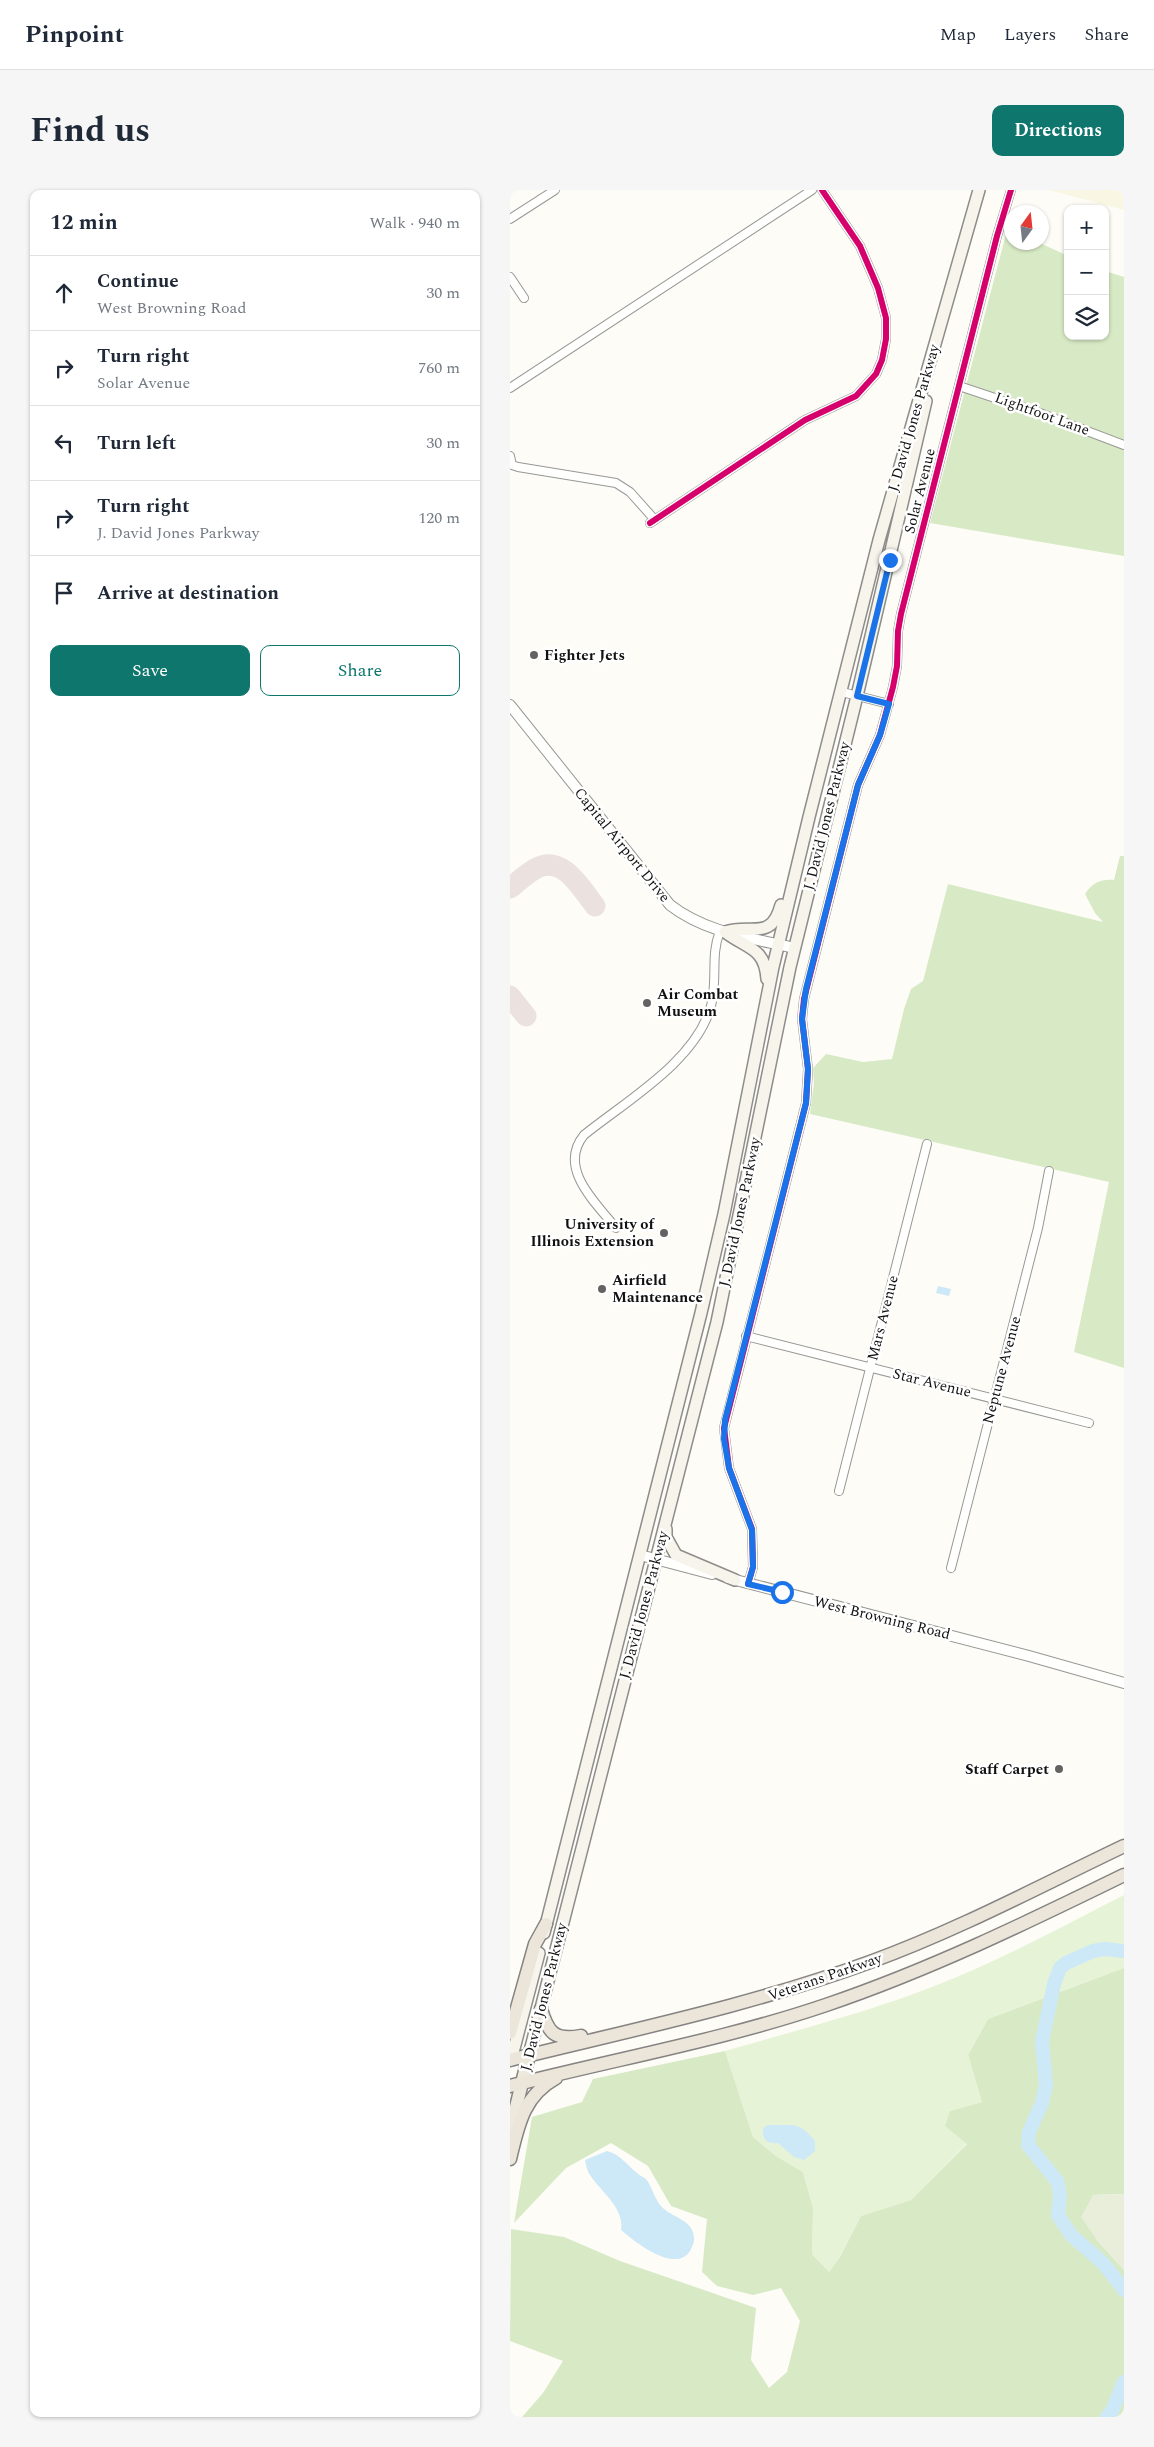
<!DOCTYPE html>
<meta charset="utf-8">
<style>
:root{--surface:#fff;--page:#f6f6f7;--text:#1f2937;--muted:#747a83;--line:#e0e1e3;--accent:#0f766e}
body{margin:0;font-family:Spectral,serif;background:var(--page);color:var(--text)}
.controls{position:absolute;right:15px;top:15px;display:grid;overflow:hidden;border-radius:10px;box-shadow:0 1px 4px #0004}
.controls button{width:45px;height:45px;display:grid;place-items:center;padding:0;border:0;border-bottom:1px solid var(--line);background:var(--surface);color:var(--text);font:25px sans-serif}
.compass{position:absolute;left:494px;top:15px;width:45px;height:45px;border-radius:50%;background:var(--surface);box-shadow:0 1px 4px #0004;rotate:15deg}
.stop{position:absolute;width:15px;height:15px;margin:-11px;border:4px solid #1a73e8;border-radius:50%;background:#fff}
.stop.end{background:#1a73e8;border-color:#fff;box-shadow:0 1px 5px #0008}
.list{margin:0;padding:0;list-style:none}
h2{display:flex;justify-content:space-between;align-items:center;height:65px;margin:0;padding:0 20px;font-size:21px}
h2 small{font-size:16px;font-weight:400;color:var(--muted)}
.list li{display:grid;grid-template-columns:32px 1fr auto;gap:15px;align-items:center;box-sizing:border-box;height:75px;padding:0 20px;border-top:1px solid var(--line)}
.list b{display:block;font-size:19px;white-space:nowrap}
.list p{margin:0;font-size:16px;white-space:nowrap;color:var(--muted)}
.list em{font-size:16px;font-style:normal;color:var(--muted)}
.actions{display:flex;gap:10px;padding:15px 20px}
.actions a{flex:1;padding:11px 0;border:1px solid var(--accent);border-radius:10px;text-align:center;font-size:18px;color:var(--accent)}
.actions .main{background:var(--accent);color:#fff}
.icon{flex:none;width:28px;height:28px;fill:none;stroke:currentColor;stroke-width:2;stroke-linecap:round;stroke-linejoin:round}
.map{position:relative;flex:none;width:614px;height:2227px;overflow:hidden;border-radius:10px}
header{display:flex;align-items:center;gap:30px;box-sizing:border-box;height:70px;padding:0 25px;background:var(--surface);border-bottom:1px solid var(--line)}
header strong{font-size:24px}
nav{display:flex;gap:28px;margin-inline-start:auto;font-size:18px}
.intro{display:flex;align-items:center;justify-content:space-between;box-sizing:border-box;height:120px;padding:0 30px}
h1{margin:0;font-size:35px}
.button{padding:12px 22px;border-radius:10px;background:var(--accent);color:#fff;font-size:18px;font-weight:700}
main{display:flex;gap:30px;padding:0 30px}
aside{flex:1;background:var(--surface);border-radius:10px;box-shadow:0 1px 4px #0004}
.map>svg:first-child{display:block}
</style>
<header>
<strong>Pinpoint</strong>
<nav><a>Map</a><a>Layers</a><a>Share</a></nav>
</header>
<div class="intro"><h1>Find us</h1><a class="button">Directions</a></div>
<main>
<aside>
<h2>12 min<small>Walk · 940 m</small></h2>
<ul class="list">
<li><svg class="icon" aria-label="ahead" viewBox="0 0 24 24"><path d="M12 20V5M6 11l6-6 6 6"/></svg><div><b>Continue</b><p>West Browning Road</p></div><em>30 m</em></li>
<li><svg class="icon" aria-label="right" viewBox="0 0 24 24"><path d="M7 20v-9h11M14 6l5 5-5 5"/></svg><div><b>Turn right</b><p>Solar Avenue</p></div><em>760 m</em></li>
<li><svg class="icon" aria-label="left" viewBox="0 0 24 24"><path d="M17 20v-9H6M10 6l-5 5 5 5"/></svg><div><b>Turn left</b></div><em>30 m</em></li>
<li><svg class="icon" aria-label="right" viewBox="0 0 24 24"><path d="M7 20v-9h11M14 6l5 5-5 5"/></svg><div><b>Turn right</b><p>J. David Jones Parkway</p></div><em>120 m</em></li>
<li><svg class="icon" aria-label="arrive" viewBox="0 0 24 24"><path d="M6 21V4h12l-3 4 3 4H6"/></svg><div><b>Arrive at destination</b></div></li>
</ul>
<div class="actions"><a class="main">Save</a><a>Share</a></div>
</aside>
<div class="map">
<svg width="614" height="2227" viewBox="0 0 614 2227">
<rect width="100%" height="100%" fill="#fdfcf7"/>
<!-- farmland -->
<path fill="#f9f7e4" d="M 539,0 L 614,0 L 614,20 Z"/>
<!-- green -->
<path fill="#e7f3d7" d="M 614,1705 L 614,1778 L 478,1829 L 458,1865 L 472,1912 L 440,1921 L 457,1953 L 401,2010 L 351,2026 L 330,2067 L 319,2082 L 302,2064 L 303,2018 L 293,1982 L 266,1966 L 243,1947 L 215,1861 C 284,1841 355,1823 422,1797 C 488,1772 551,1737 614,1705 Z"/>
<!-- forest -->
<path fill="#d8eac5" d="M 496,44 L 501,46 L 502,52 L 530,53 L 558,66 L 558,146 L 595,146 L 595,81 L 614,87 L 614,366 L 420,333 Z
M 610,666 L 614,666 L 614,1178 L 564,1162 L 599,992 L 300,924 L 304,893 L 303,878 L 316,864 L 353,872 L 382,869 L 394,819 L 401,799 L 413,791 L 438,694 L 593,732 L 585,723 L 575,704 C 582,693 591,689 604,690 Z
M 614,1778 L 614,2004 L 583,2005 L 587,2050 L 614,2080 L 614,2227 L 12,2227 L 33,2203 L 53,2171 L 0,2151 L 1,2039 L 54,2047 L 110,2071 L 246,2118 L 241,2170 L 259,2198 L 277,2182 L 290,2131 L 271,2098 L 243,2105 L 207,2096 L 192,2082 L 197,2029 L 161,2016 L 138,1976 L 101,1953 L 56,1978 L 4,2033 L 22,1927 L 72,1912 L 83,1889 L 215,1861 L 243,1947 L 266,1966 L 293,1982 L 303,2018 L 302,2064 L 319,2082 L 330,2067 L 351,2026 L 401,2010 L 457,1954 L 435,1936 L 440,1921 L 472,1912 L 458,1865 L 478,1829 Z"/>
<!-- cemetery -->
<path fill="#e9eedb" d="M 614,2004 L 614,2080 L 587,2050 L 571,2027 L 583,2005 Z"/>
<!-- water -->
<path fill="#cde8f7" d="M 428,1096 L 441,1099 L 439,1106 L 426,1103 Z
M 258,1935 C 283,1936 288,1930 305,1951 L 305,1961 L 294,1970 L 284,1967 L 268,1953 C 257,1954 252,1950 253,1938 Z
M 97,1961 C 111,1965 116,1974 127,1983 C 130,1986 134,1987 136,1989 C 143,1998 145,2012 154,2019 C 165,2028 183,2031 184,2047 C 185,2052 182,2057 180,2061 C 165,2084 125,2052 111,2040 C 115,2018 90,2001 80,1985 C 77,1981 76,1975 75,1970 Z"/>
<g fill="none" stroke-linecap="round" stroke-linejoin="round">
<!-- river -->
<path stroke="#cde8f7" stroke-width="14" d="M 614,1761 L 595,1759 L 583,1761 L 556,1773 L 550,1778 L 544,1794 L 532,1851 L 536,1895 L 532,1913 L 519,1942 L 518,1955 L 547,1991 L 550,2004 L 548,2025 L 561,2045 L 593,2073 L 614,2100
M 597,2227 L 602,2221 L 614,2192"/>
<!-- taxiway -->
<path stroke="#ebe1df" stroke-width="21" d="M 0,698 C 8,692 16,684 25,679 C 52,663 71,698 85,716
M 0,806 L 16,826"/>
<!-- minor casing -->
<g stroke="#979795" stroke-width="10">
<path id="minor" d="M 0,29 L 45,0
M 0,87 L 14,108
M 449,196 L 527,222 L 614,255
M 0,198 L 302,0
M 0,266 L 2,275 L 8,277 L 106,293 L 120,302 L 145,330
M 140,333 L 295,230 L 346,206 L 366,184 L 372,170 L 376,149 L 376,128 L 368,98 L 350,56 L 312,0
M 332,502 L 379,514
M 106,1038 C 86,1013 47,978 74,945 C 116,911 186,871 201,816 C 208,790 200,766 210,741
M 236,1146 L 579,1233
M 329,1301 L 417,954
M 441,1378 L 528,1038 L 539,981
M 238,1394 L 243,1377 L 242,1339 L 219,1278 L 214,1238 L 296,913 L 298,879 L 292,829 L 294,809 L 348,595 L 370,545 L 383,497 L 387,476 L 388,441 L 391,424 L 487,46 L 501,0"/>
</g>
<!-- tertiary casing -->
<g stroke="#979795" stroke-width="12">
<path id="tertiary" d="M 0,515 L 160,715 C 196,743 242,748 284,758
M 130,1365 L 202,1384
M 218,1388 L 519,1466 L 614,1493"/>
</g>
<!-- secondary casing -->
<g stroke="#8e8d8b" stroke-width="14">
<path id="secondary" d="M 215,742 C 241,733 261,752 271,715
M 215,742 C 237,759 255,757 257,789
M 156,1339 L 156,1347 L 166,1365 L 225,1390
M 34,1743 L 191,1123 L 214,1024 L 263,777 L 299,627 L 369,350 L 469,0
M 19,1865 L 207,1132 L 280,777 L 347,506 L 416,211
M 1,1870 L 29,1763"/>
</g>
<!-- primary casing -->
<g stroke="#858482" stroke-width="15">
<path id="primary" d="M 0,1941 L 19,1865"/>
</g>
<!-- trunk casing -->
<g stroke="#858482" stroke-width="15">
<path id="trunk" d="M 31,1819 C 38,1843 45,1851 71,1846
M 0,1843 L 25,1754 L 36,1734
M 0,1870 C 121,1840 243,1815 360,1772 C 448,1740 530,1696 614,1656
M 0,1896 C 105,1869 213,1850 316,1815 C 419,1780 516,1733 614,1685
M 0,1969 C 8,1936 13,1906 46,1888"/>
</g>
<!-- minor -->
<use href="#minor" stroke="#fffffe" stroke-width="8"/>
<!-- tertiary -->
<use href="#tertiary" stroke="#fffffe" stroke-width="10"/>
<!-- secondary -->
<use href="#secondary" stroke="#f6f4eb" stroke-width="11"/>
<!-- primary -->
<use href="#primary" stroke="#ede9dc" stroke-width="12"/>
<!-- trunk -->
<use href="#trunk" stroke="#ece5da" stroke-width="12"/>
<!-- cycleway casing -->
<g stroke="#fff" stroke-width="9">
<path id="cycleway" d="M 140,333 L 295,230 L 346,206 L 366,184 L 372,170 L 376,149 L 376,128 L 368,98 L 350,56 L 312,0
M 238,1394 L 243,1377 L 242,1339 L 219,1278 L 214,1238 L 296,913 L 298,879 L 292,829 L 294,809 L 348,595 L 370,545 L 383,497 L 387,476 L 388,441 L 391,424 L 487,46 L 501,0"/>
</g>
<!-- cycleway -->
<use href="#cycleway" stroke="#d6006c" stroke-width="6"/>
</g>
<g fill="none" stroke-linecap="round" stroke-linejoin="round">
<!-- route -->
<path stroke="#1a73e8" stroke-width="6" d="M 272,1402 L 238,1394 L 243,1377 L 242,1340 L 219,1278 L 214,1249 L 215,1230 L 296,913 L 298,879 L 292,829 L 296,799 L 348,595 L 370,545 L 379,514 L 347,506 L 380,370"/>
</g>
<!-- markers -->
<g fill="#646362" stroke="#fff" stroke-width="2">
<circle cx="24" cy="465" r="5"/>
<circle cx="137" cy="813" r="5"/>
<circle cx="154" cy="1043" r="5"/>
<circle cx="92" cy="1099" r="5"/>
<circle cx="549" cy="1579" r="5"/>
</g>
<g text-anchor="middle" dominant-baseline="central" stroke-width="5" stroke-linejoin="round" paint-order="stroke">
<!-- street labels -->
<g font-size="15" fill="#111" stroke="#fff">
<text transform="translate(532 224) rotate(20)">Lightfoot Lane</text>
<text transform="translate(404 228) rotate(-74)">J. David Jones Parkway</text>
<text transform="translate(410 301) rotate(-76)">Solar Avenue</text>
<text transform="translate(317 626) rotate(-76)">J. David Jones Parkway</text>
<text transform="translate(112 655) rotate(51)">Capital Airport Drive</text>
<text transform="translate(230 1022) rotate(-78)">J. David Jones Parkway</text>
<text transform="translate(373 1128) rotate(-76)">Mars Avenue</text>
<text transform="translate(492 1180) rotate(-75)">Neptune Avenue</text>
<text transform="translate(422 1193) rotate(14)">Star Avenue</text>
<text transform="translate(134 1415) rotate(-75)">J. David Jones Parkway</text>
<text transform="translate(372 1428) rotate(14)">West Browning Road</text>
<text transform="translate(315 1787) rotate(-19)">Veterans Parkway</text>
<text transform="translate(34 1807) rotate(-76)">J. David Jones Parkway</text>
</g>
<!-- poi labels -->
<g font-size="15" font-weight="bold" fill="#111" stroke="#fff" text-anchor="start">
<text x="34" y="465">Fighter Jets</text>
<text x="147" y="804">Air Combat<tspan x="147" dy="17">Museum</tspan></text>
<text x="144" y="1034" text-anchor="end">University of<tspan x="144" dy="17">Illinois Extension</tspan></text>
<text x="102" y="1090">Airfield<tspan x="102" dy="17">Maintenance</tspan></text>
<text x="539" y="1579" text-anchor="end">Staff Carpet</text>
</g>
</g>
</svg>
<div class="controls">
<button>+</button>
<button>−</button>
<button><svg class="icon" aria-label="layers" viewBox="0 0 24 24"><path d="M12 4l9 5-9 5-9-5zM3 14l9 5 9-5"/></svg></button>
</div>
<svg class="compass" viewBox="-18 -18 36 36"><path d="M0-13l5 13h-10z" fill="#e53935"/><path d="M0 13l5-13h-10z" fill="#747a83"/></svg>
<div class="stop" style="left:272px;top:1402px"></div>
<div class="stop end" style="left:380px;top:370px"></div>
</div>
</main>
